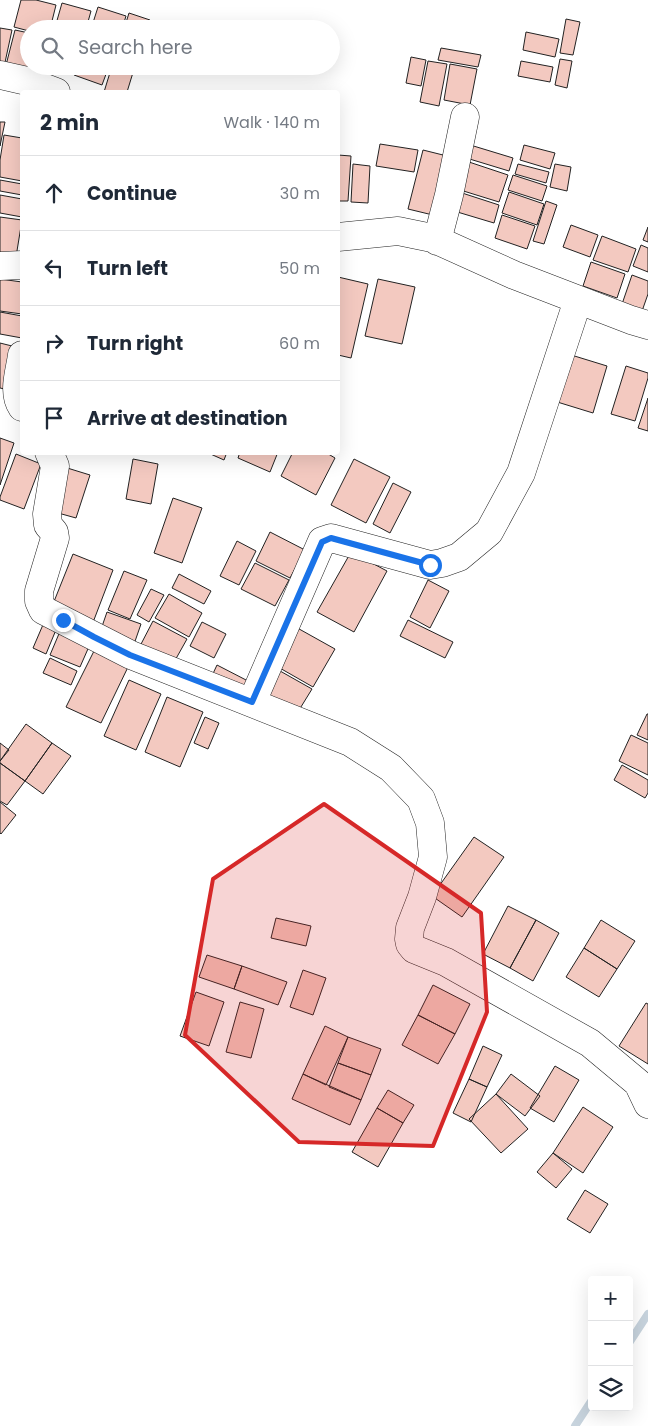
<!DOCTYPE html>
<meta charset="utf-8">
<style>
:root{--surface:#fff;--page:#f6f6f7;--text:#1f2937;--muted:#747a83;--line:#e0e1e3}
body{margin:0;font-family:Poppins,sans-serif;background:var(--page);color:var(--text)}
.controls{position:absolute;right:15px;bottom:15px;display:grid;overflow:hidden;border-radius:5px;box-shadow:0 5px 20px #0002}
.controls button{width:45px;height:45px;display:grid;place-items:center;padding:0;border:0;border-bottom:1px solid var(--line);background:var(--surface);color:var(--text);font:25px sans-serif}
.stop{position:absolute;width:15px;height:15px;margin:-11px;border:4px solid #1a73e8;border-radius:50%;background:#fff}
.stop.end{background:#1a73e8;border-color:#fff;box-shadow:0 1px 5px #0008}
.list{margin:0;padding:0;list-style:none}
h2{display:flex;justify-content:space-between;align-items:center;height:65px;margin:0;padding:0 20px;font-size:21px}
h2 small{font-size:16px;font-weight:400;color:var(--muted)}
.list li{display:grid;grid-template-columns:32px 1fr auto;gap:15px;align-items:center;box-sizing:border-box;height:75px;padding:0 20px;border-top:1px solid var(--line)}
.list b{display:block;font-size:19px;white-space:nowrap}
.list em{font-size:16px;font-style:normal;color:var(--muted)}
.icon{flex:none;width:28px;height:28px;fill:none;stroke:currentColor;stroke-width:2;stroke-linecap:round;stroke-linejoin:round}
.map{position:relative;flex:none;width:648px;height:1426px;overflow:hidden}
.search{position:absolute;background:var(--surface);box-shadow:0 5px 20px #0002;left:20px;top:20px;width:320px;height:55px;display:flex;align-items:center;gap:12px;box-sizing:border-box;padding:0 18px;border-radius:28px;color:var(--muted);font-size:19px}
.panel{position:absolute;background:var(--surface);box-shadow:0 5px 20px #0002;left:20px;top:90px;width:320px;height:365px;border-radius:5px}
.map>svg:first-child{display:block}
</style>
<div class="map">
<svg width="648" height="1426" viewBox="0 0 648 1426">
<rect width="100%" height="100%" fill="#fff"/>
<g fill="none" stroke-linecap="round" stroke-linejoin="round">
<!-- stream -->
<path stroke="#c7d3dd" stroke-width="8" d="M 629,1343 L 648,1314
M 575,1426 L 592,1400"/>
</g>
<!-- building -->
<path fill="#f3c9c0" stroke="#222" d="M 21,0 L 36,0 L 56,5 L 50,29 L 29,29 L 29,31 L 14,27 Z
M 62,3 L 91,11 L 86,29 L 71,29 L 56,24 Z
M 98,7 L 126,16 L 122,29 L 91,29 Z
M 129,13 L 150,20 L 147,29 L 124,29 Z
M 566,19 L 580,22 L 573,55 L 560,53 Z
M 0,28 L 12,30 L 4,67 L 0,66 Z
M 15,30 L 29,33 L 29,66 L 39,66 L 37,77 L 5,69 Z
M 526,32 L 559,39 L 555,57 L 523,50 Z
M 441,48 L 481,55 L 478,67 L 438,60 Z
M 411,57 L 426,60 L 421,86 L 406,83 Z
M 560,59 L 572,61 L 567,88 L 555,85 Z
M 428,61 L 447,64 L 439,106 L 420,102 Z
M 521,61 L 553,67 L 550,82 L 518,76 Z
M 450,64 L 477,69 L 470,105 L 444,100 Z
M 49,66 L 74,66 L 72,73 Z
M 78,66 L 109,66 L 102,85 L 74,75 Z
M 112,66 L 135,66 L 127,92 L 104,92 Z
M 0,122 L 5,122 L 0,146 Z
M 4,135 L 22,138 L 22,181 L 0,177 L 0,160 Z
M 380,144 L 418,150 L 414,172 L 376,166 Z
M 467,144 L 513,158 L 509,171 L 463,157 Z
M 524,145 L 555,153 L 550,169 L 520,160 Z
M 423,150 L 451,157 L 437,216 L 408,209 Z
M 338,155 L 351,156 L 348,201 L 338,201 Z
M 466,161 L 508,175 L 499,202 L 457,189 Z
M 353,164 L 370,166 L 368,203 L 351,202 Z
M 518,164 L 549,172 L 546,183 L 515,174 Z
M 555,164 L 571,167 L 567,191 L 550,187 Z
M 513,175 L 547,186 L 542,201 L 508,190 Z
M 0,180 L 22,184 L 22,195 L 0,191 Z
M 459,192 L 499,205 L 494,223 L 454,211 Z
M 509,192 L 544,204 L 537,225 L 502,213 Z
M 0,195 L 22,199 L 22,217 L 0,213 Z
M 546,201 L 557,205 L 544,244 L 533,241 Z
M 502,215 L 535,226 L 527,249 L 495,238 Z
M 0,217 L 22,220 L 16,257 L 0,254 Z
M 571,225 L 598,235 L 590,257 L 563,247 Z
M 648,227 L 648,242 L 643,240 Z
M 602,236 L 636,249 L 628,272 L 593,260 Z
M 641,245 L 648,248 L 648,272 L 633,266 Z
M 591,262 L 625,274 L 617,298 L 583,286 Z
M 632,275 L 648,281 L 648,294 L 641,314 L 621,307 Z
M 338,277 L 368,284 L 351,358 L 338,355 Z
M 0,279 L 22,282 L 22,314 L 0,311 Z
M 378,279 L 415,287 L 402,344 L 365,336 Z
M 0,312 L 22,316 L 22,338 L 0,334 Z
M 0,343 L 20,348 L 9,390 L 0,388 Z
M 568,354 L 607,366 L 593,413 L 554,401 Z
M 626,366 L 648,373 L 648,378 L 635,421 L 611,414 Z
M 648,398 L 648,431 L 638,428 Z
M 0,438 L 14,443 L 0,485 Z
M 206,452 L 227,452 L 224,460 Z
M 240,452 L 278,452 L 270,472 L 238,458 Z
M 293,452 L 325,452 L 335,458 L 316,495 L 281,476 Z
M 16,454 L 41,464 L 24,509 L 0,500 L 0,497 Z
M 133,459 L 158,464 L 151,504 L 126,499 Z
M 354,459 L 390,477 L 366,523 L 331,505 Z
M 64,467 L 90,475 L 76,518 L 51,511 Z
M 393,483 L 411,492 L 390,533 L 373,524 Z
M 173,498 L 202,508 L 182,563 L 154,553 Z
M 270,532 L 305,550 L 290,578 L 256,561 Z
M 237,541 L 256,551 L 239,585 L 220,576 Z
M 351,552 L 387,571 L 354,632 L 317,612 Z
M 73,554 L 113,570 L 92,625 L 51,609 Z
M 255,563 L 289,580 L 275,606 L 241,589 Z
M 124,571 L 147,580 L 130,619 L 108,610 Z
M 179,574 L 211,591 L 204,604 L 172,588 Z
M 428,580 L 449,591 L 430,628 L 410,617 Z
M 151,589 L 164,595 L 149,622 L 137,615 Z
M 169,594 L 202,613 L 189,637 L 155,618 Z
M 107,612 L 141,624 L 132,650 L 98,638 Z
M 45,620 L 58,625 L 46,654 L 33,648 Z
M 408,620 L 453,642 L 445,658 L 400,636 Z
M 153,621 L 187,639 L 173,664 L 140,646 Z
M 202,622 L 226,634 L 214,658 L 190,646 Z
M 292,625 L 335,649 L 313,687 L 271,663 Z
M 61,629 L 91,642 L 80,667 L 50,655 Z
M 95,649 L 129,665 L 101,723 L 66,707 Z
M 50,658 L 77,671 L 71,685 L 43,673 Z
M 217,665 L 248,681 L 241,696 L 210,680 Z
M 273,667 L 312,689 L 296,715 L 258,692 Z
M 129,680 L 161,694 L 136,750 L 104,736 Z
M 167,697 L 203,712 L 180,767 L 145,752 Z
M 647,714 L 648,714 L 648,740 L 637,735 Z
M 205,717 L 219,723 L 208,749 L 194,743 Z
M 26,724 L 52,743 L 25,781 L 0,763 L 0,761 Z
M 631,735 L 648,743 L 648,775 L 619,761 Z
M 0,743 L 9,750 L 0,761 Z
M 52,743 L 71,756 L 43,794 L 25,781 Z
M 0,763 L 25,781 L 7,805 L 0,801 Z
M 622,765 L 648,780 L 648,793 L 645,798 L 614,780 Z
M 0,802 L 16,815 L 1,834 L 0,833 Z
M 474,837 L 504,857 L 462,917 L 432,896 Z
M 508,906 L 536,920 L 510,968 L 483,954 Z
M 276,918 L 311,926 L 306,946 L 271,938 Z
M 536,920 L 559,933 L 533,981 L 510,968 Z
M 601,920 L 635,941 L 617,969 L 584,948 Z
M 584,948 L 617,969 L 599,997 L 566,977 Z
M 207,955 L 242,966 L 234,989 L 199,977 Z
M 242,966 L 287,982 L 278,1005 L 234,989 Z
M 303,970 L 326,978 L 313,1015 L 290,1007 Z
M 433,985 L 470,1004 L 455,1034 L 418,1015 Z
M 196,992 L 224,1002 L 209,1046 L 180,1036 Z
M 240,1002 L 264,1009 L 251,1058 L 226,1052 Z
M 646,1003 L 648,1004 L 648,1064 L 619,1046 Z
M 418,1015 L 455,1034 L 438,1064 L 402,1045 Z
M 325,1026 L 348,1037 L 326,1085 L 303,1074 Z
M 348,1037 L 381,1049 L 371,1075 L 338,1063 Z
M 483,1046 L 502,1055 L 487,1087 L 469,1079 Z
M 338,1063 L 371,1075 L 361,1100 L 329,1087 Z
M 555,1066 L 579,1080 L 554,1122 L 530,1108 Z
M 303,1074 L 361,1100 L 350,1125 L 292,1099 Z
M 511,1074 L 540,1096 L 525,1116 L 496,1094 Z
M 469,1079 L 487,1087 L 471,1122 L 453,1113 Z
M 388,1090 L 414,1105 L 403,1123 L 377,1108 Z
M 496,1094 L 528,1129 L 501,1153 L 469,1119 Z
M 583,1107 L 613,1127 L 583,1173 L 553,1153 Z
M 377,1108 L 403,1123 L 378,1167 L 352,1152 Z
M 553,1153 L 572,1169 L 556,1188 L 537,1172 Z
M 585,1190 L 608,1204 L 590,1233 L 567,1219 Z"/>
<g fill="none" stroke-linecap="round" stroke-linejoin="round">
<!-- minor casing -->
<g stroke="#222" stroke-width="29">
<path id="minor" d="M 0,75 L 27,81 L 56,92
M 338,237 L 398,231 L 432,238 L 514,275 L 631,320 L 648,325
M 437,241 L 449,195 L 465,117
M 0,266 L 22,265
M 22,355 C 20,371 12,392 22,407
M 49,452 L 55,466 L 47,514 L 48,525 L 54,532 L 55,538 L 39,591 L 39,601 L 43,610 L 131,655 L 350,742 L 391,768 L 421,799 L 430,823 L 433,857 L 422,897 L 410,928 L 409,939 L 410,944 L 414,949 L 446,962 L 590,1043 L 638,1083 L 648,1104
M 252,702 L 322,541 L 331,538 L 430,565 L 442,563 L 459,557 L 489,532 L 521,473 L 578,300"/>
</g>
<!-- minor -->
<use href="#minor" stroke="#fff" stroke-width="28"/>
</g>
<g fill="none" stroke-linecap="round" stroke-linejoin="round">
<!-- route -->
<path stroke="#1a73e8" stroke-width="6" d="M 63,620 L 94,637 L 130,655 L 252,702 L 322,542 L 331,538 L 430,565"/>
</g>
<!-- marked area -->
<path fill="#d62828" fill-opacity="0.2" stroke="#d62828" stroke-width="4" stroke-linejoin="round" d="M 324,804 L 481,913 L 487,1012 L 433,1146 L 299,1142 L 185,1035 L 213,879 Z"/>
</svg>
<div class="controls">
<button>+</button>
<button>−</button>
<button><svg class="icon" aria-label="layers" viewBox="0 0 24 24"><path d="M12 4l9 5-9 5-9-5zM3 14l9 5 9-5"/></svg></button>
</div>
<div class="stop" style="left:430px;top:565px"></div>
<div class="stop end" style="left:63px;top:620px"></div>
<div class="search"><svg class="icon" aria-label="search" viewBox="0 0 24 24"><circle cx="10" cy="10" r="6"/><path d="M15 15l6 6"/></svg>Search here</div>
<section class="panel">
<h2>2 min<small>Walk · 140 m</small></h2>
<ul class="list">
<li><svg class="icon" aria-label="ahead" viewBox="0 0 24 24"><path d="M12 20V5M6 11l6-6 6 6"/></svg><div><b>Continue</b></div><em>30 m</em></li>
<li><svg class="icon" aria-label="left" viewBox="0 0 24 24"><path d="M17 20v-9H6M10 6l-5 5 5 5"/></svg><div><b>Turn left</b></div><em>50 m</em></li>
<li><svg class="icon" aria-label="right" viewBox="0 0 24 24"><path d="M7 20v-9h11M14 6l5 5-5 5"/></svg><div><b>Turn right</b></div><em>60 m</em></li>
<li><svg class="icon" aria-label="arrive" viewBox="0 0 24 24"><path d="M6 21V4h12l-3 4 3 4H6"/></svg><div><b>Arrive at destination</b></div></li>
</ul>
</section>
</div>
